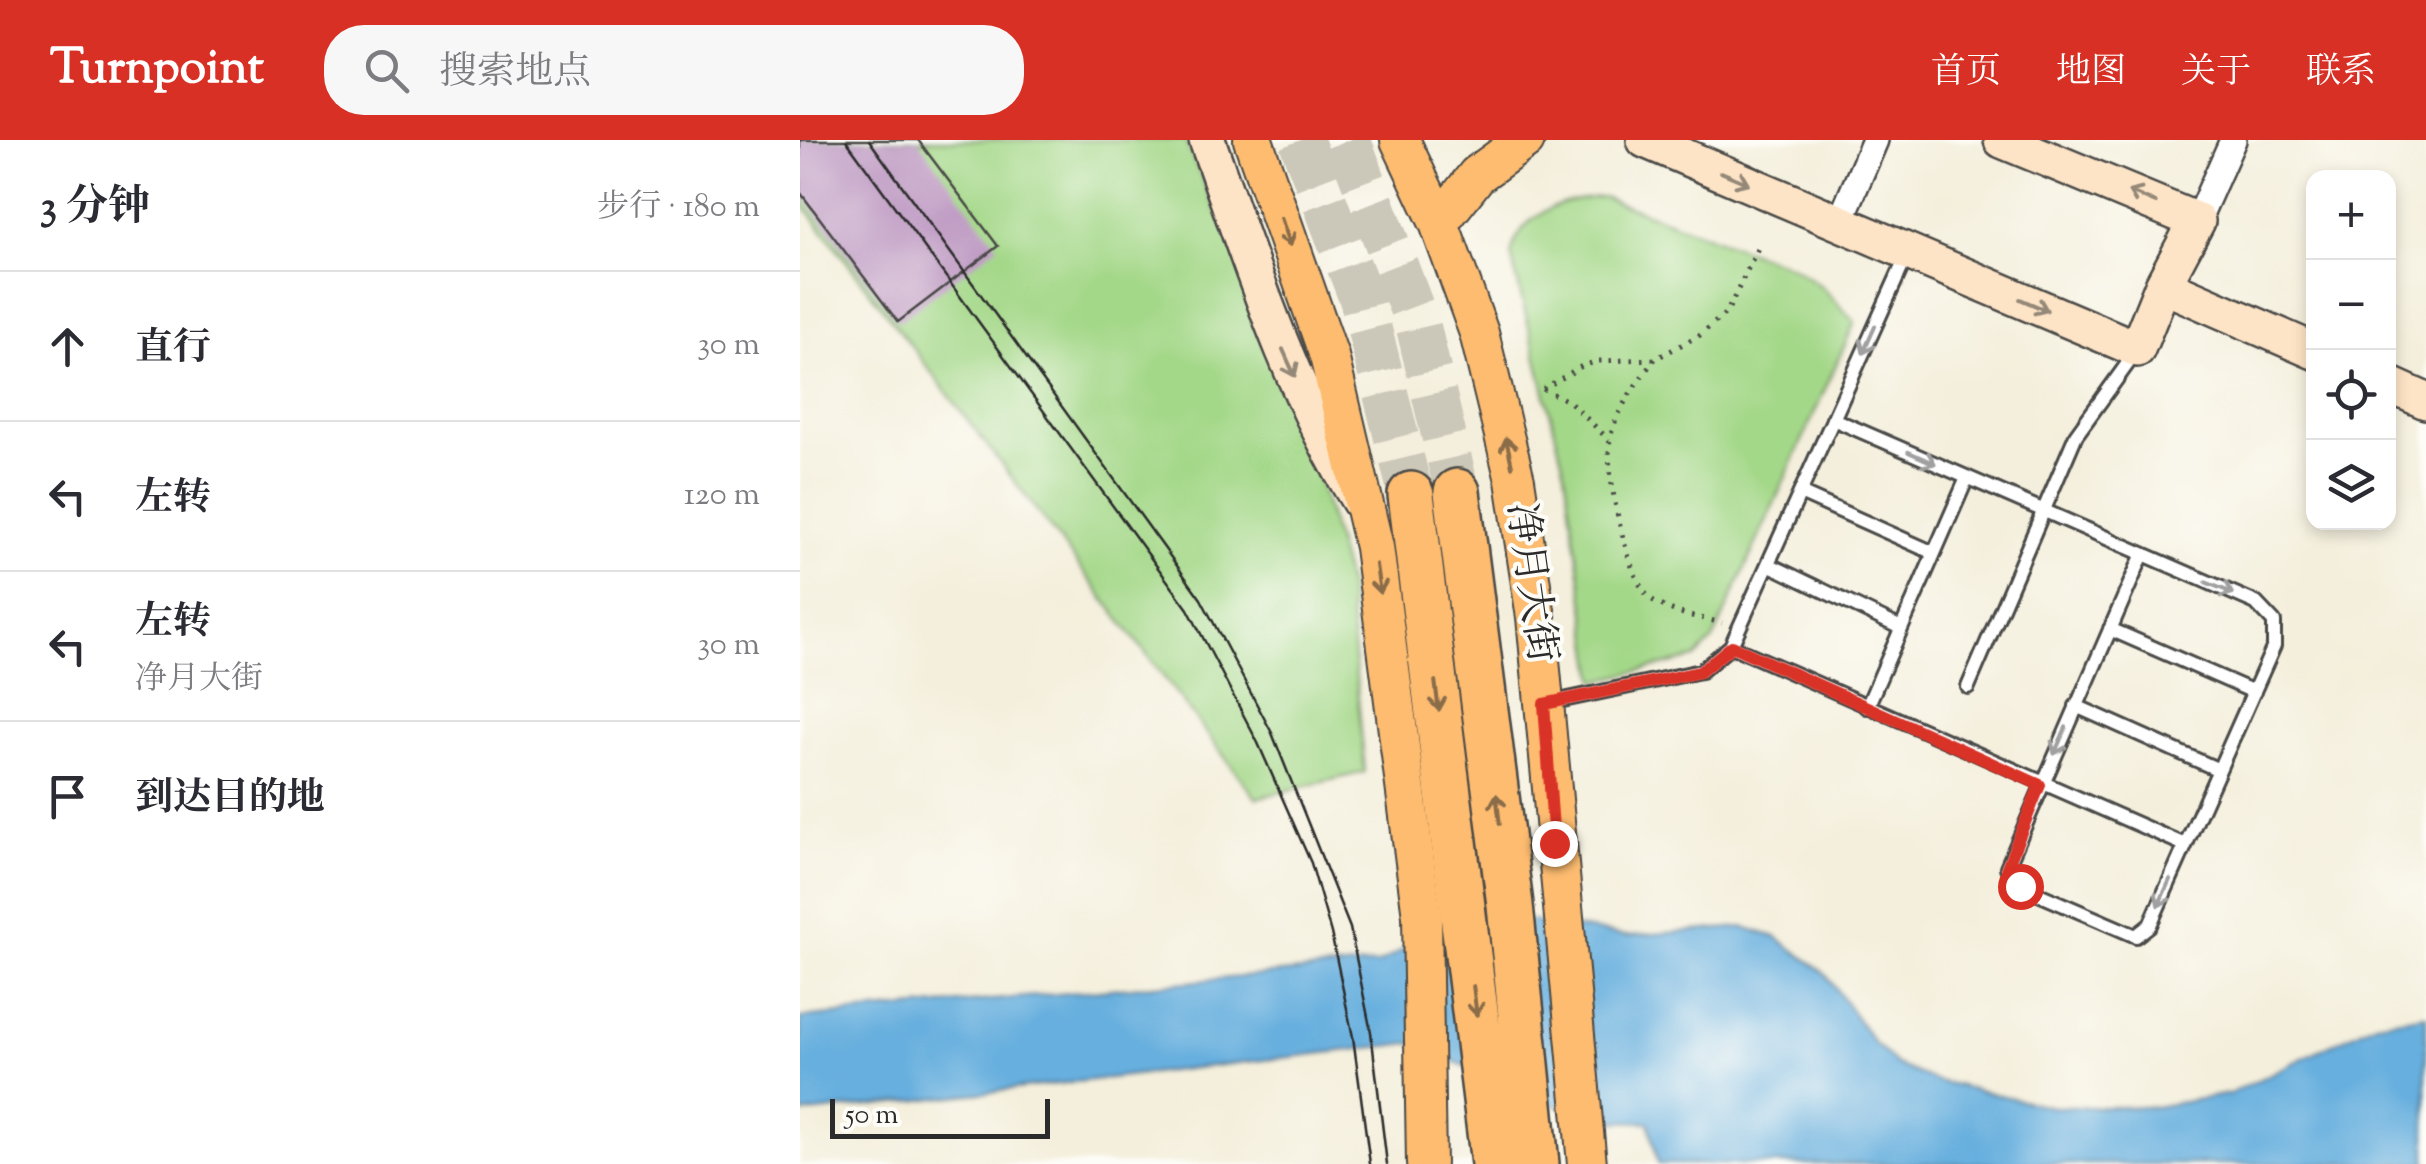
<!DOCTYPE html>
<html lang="zh">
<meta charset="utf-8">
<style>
:root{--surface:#fff;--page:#f7f7f7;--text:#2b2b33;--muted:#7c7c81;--line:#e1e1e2;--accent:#d93025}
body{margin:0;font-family:"Sorts Mill Goudy","Noto Serif SC",serif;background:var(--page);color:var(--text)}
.controls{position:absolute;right:30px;top:30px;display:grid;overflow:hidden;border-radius:20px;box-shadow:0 5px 15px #0003}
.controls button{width:90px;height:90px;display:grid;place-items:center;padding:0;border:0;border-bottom:2px solid var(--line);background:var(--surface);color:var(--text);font:50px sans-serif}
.scale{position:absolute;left:30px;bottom:25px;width:220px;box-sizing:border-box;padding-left:10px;border:5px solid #2b2b2b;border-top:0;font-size:28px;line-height:35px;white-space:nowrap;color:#2b2b2b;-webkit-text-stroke:8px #fdfcf7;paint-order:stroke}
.stop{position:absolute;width:30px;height:30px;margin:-22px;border:8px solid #d93025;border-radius:50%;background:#fff}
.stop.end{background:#d93025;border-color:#fff;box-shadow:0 2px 10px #0008}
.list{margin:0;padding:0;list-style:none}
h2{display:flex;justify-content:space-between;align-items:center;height:130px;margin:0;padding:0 40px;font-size:42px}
h2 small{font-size:32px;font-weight:400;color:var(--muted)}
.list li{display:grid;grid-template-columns:65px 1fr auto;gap:30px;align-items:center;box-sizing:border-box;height:150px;padding:0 40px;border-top:2px solid var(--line)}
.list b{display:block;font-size:38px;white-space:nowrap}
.list p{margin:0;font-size:32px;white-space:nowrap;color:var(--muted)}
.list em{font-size:32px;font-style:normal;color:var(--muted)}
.icon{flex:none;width:55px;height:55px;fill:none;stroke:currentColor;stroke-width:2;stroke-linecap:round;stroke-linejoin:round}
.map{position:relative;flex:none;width:1626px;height:1024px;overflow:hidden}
header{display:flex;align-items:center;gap:60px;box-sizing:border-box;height:140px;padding:0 50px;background:var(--accent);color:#fff}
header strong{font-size:48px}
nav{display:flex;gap:55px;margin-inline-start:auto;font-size:35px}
.search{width:700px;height:90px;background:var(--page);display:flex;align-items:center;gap:25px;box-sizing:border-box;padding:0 35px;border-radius:40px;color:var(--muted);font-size:38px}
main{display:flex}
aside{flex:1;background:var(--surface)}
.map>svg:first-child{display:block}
</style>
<header>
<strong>Turnpoint</strong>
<div class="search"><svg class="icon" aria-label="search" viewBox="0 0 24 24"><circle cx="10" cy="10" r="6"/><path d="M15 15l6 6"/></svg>搜索地点</div>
<nav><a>首页</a><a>地图</a><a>关于</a><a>联系</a></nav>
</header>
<main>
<aside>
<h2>3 分钟<small>步行 · 180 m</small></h2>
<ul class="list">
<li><svg class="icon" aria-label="ahead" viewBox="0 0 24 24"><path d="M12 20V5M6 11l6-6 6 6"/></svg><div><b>直行</b></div><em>30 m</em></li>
<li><svg class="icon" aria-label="left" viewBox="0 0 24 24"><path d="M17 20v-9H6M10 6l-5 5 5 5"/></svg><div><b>左转</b></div><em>120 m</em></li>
<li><svg class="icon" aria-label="left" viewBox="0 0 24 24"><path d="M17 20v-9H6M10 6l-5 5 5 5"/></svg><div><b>左转</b><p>净月大街</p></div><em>30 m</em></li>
<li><svg class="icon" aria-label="arrive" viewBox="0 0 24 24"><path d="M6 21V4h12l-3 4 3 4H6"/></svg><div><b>到达目的地</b></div></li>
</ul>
</aside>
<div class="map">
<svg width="1626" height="1024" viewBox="0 0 1626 1024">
<rect width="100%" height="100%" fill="#fdfcf7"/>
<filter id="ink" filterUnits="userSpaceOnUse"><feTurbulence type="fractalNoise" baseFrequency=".01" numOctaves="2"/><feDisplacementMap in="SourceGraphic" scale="20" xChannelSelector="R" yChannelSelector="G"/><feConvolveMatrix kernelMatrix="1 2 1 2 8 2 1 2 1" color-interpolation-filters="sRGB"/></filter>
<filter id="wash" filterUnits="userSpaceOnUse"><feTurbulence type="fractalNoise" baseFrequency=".0048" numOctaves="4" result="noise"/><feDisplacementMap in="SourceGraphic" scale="40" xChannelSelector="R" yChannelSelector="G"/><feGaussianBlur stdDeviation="2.25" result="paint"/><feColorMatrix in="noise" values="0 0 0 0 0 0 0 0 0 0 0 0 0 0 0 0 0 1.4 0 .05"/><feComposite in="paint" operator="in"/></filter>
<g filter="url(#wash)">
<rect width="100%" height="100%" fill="#f4efdc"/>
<!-- green -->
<path fill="#a4d889" stroke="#68825a" stroke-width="2.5" d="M 0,0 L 385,0 L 490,236 L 547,441 L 565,632 L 456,658 L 0,60 Z
M 803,57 L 993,127 L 1021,146 L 1055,182 L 913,500 L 895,518 L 796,541 L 765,332 L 711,115 C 720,72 764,59 803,57 Z"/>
<!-- water -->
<path fill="#66afde" stroke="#486d84" stroke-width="2.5" d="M 670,771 L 827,796 L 943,787 L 976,797 L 1024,832 L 1075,904 L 1097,925 L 1134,940 L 1252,967 L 1354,967 L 1429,954 L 1575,883 L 1626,875 L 1626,1024 L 858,1024 L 849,982 L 793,981 L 611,903 L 0,974 L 0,878 L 578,824 Z"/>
<g id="blocks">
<!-- building -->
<path fill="#c09cc4" d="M 0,0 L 118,0 L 198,106 L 98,182 L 0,52 Z"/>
</g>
</g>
<g filter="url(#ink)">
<use href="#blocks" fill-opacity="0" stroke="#494846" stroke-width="2.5"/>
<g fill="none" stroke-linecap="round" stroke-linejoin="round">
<!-- highway-tunnel -->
<path stroke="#ccc8b9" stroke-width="45" stroke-dasharray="45 22" stroke-linecap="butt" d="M 501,0 L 562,160 L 611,355
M 548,0 L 618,185 L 657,352"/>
<!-- lane casing -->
<g stroke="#494846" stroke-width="18">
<path id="lane" d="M 1033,279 L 1456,463 L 1474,482 L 1474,506 L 1350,785 L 1336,796 L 1220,746 L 1211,740 L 1207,727 L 1342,416
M 1000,353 L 1134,413
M 968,424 L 1101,488
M 1310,489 L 1454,552
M 931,506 L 1385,705
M 1168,547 L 1276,295 L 1336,212
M 749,563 L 901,531 L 931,506 L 1108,113
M 1276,566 L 1419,630
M 1067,567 L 1167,338"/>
</g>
<!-- street casing -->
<g stroke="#494846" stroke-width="30">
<path id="street" d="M 1397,81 L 1433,0
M 1040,82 L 1075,0"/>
</g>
<!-- secondary casing -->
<g stroke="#494846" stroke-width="40">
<path id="secondary" d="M 407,0 C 451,124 490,250 560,362
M 845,0 L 1337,209 L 1363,145 L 1397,81 L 1202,0
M 1363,145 L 1514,211
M 1588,244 L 1626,261"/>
</g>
<!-- primary casing -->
<g stroke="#494846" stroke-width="42">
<path id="primary" d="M 453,0 L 529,216 L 574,407 L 622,776 L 626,1024
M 600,0 L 639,83 L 679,193 L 715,340 L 736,477 L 787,1024
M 639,83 L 677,35 L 725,0"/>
</g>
<!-- highway casing -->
<g stroke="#494846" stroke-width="50">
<path id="highway" d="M 657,352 L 710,765 L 736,1024
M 611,355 L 694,1024"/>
</g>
<!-- path -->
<path stroke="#494846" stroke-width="5" stroke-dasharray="2.5 8" stroke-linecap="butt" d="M 855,219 C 838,241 816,270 810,299 C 804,327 827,440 850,458 C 870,474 899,477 922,483
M 743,249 L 782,226 L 799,221 L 855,219 L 900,195 L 927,172 L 958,108
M 743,249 L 770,262 L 809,300"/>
<!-- lane -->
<use href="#lane" stroke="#fff" stroke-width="12"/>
<!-- street -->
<use href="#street" stroke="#fff" stroke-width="25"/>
<!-- secondary -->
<use href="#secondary" stroke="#fee4c6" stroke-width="35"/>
<!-- primary -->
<use href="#primary" stroke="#fdbc70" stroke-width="38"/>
<!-- highway -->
<use href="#highway" stroke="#fdbc70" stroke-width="45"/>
<!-- tram -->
<path stroke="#2b2b2b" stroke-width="2.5" d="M 46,0 L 388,469 L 458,603 L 511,723 L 531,793 L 553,897 L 570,1024
M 69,0 L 401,459 L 472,593 L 550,788 L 571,892 L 587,1024"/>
</g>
<!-- one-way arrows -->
<defs><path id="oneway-shaft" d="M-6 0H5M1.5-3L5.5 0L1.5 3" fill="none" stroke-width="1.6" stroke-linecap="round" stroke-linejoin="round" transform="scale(2.5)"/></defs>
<g stroke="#948878">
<use href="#oneway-shaft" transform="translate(935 38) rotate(23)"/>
<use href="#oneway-shaft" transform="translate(1342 57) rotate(-157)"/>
<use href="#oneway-shaft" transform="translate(1234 165) rotate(23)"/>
<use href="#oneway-shaft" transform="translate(489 223) rotate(66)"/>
</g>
<g stroke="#8a6c4a">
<use href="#oneway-shaft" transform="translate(486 92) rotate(71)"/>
<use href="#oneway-shaft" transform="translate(709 312) rotate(-102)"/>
<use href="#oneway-shaft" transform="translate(578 439) rotate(82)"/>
<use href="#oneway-shaft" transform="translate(637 556) rotate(83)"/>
<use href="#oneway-shaft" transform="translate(698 669) rotate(-97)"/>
<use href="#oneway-shaft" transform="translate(675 861) rotate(83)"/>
</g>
<g stroke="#a0a0a0">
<use href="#oneway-shaft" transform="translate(1069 200) rotate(114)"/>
<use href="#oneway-shaft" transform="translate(1122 318) rotate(24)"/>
<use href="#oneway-shaft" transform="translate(1420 448) rotate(22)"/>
<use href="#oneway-shaft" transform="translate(1260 601) rotate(114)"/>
<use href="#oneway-shaft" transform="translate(1364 753) rotate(114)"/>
</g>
</g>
<g fill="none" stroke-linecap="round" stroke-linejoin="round" filter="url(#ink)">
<!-- route -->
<path stroke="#d93025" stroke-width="12" d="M 754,703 L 744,564 L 900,532 L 932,506 L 1240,645 L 1207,727 L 1212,740 L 1220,746"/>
</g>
<g text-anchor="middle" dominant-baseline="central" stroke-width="8" stroke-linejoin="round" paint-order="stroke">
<!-- street labels -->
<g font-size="40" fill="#2b2b2b" stroke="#fdfcf7">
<text transform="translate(729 443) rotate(82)">净月大街</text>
</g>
</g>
</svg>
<div class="controls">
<button>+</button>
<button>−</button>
<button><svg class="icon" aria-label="locate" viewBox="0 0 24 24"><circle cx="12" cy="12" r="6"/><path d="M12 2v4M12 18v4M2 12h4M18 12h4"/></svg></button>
<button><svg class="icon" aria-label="layers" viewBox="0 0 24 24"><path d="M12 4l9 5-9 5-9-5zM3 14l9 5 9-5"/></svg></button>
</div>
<div class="scale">50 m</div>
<div class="stop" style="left:1220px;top:746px"></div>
<div class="stop end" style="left:754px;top:703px"></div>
</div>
</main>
